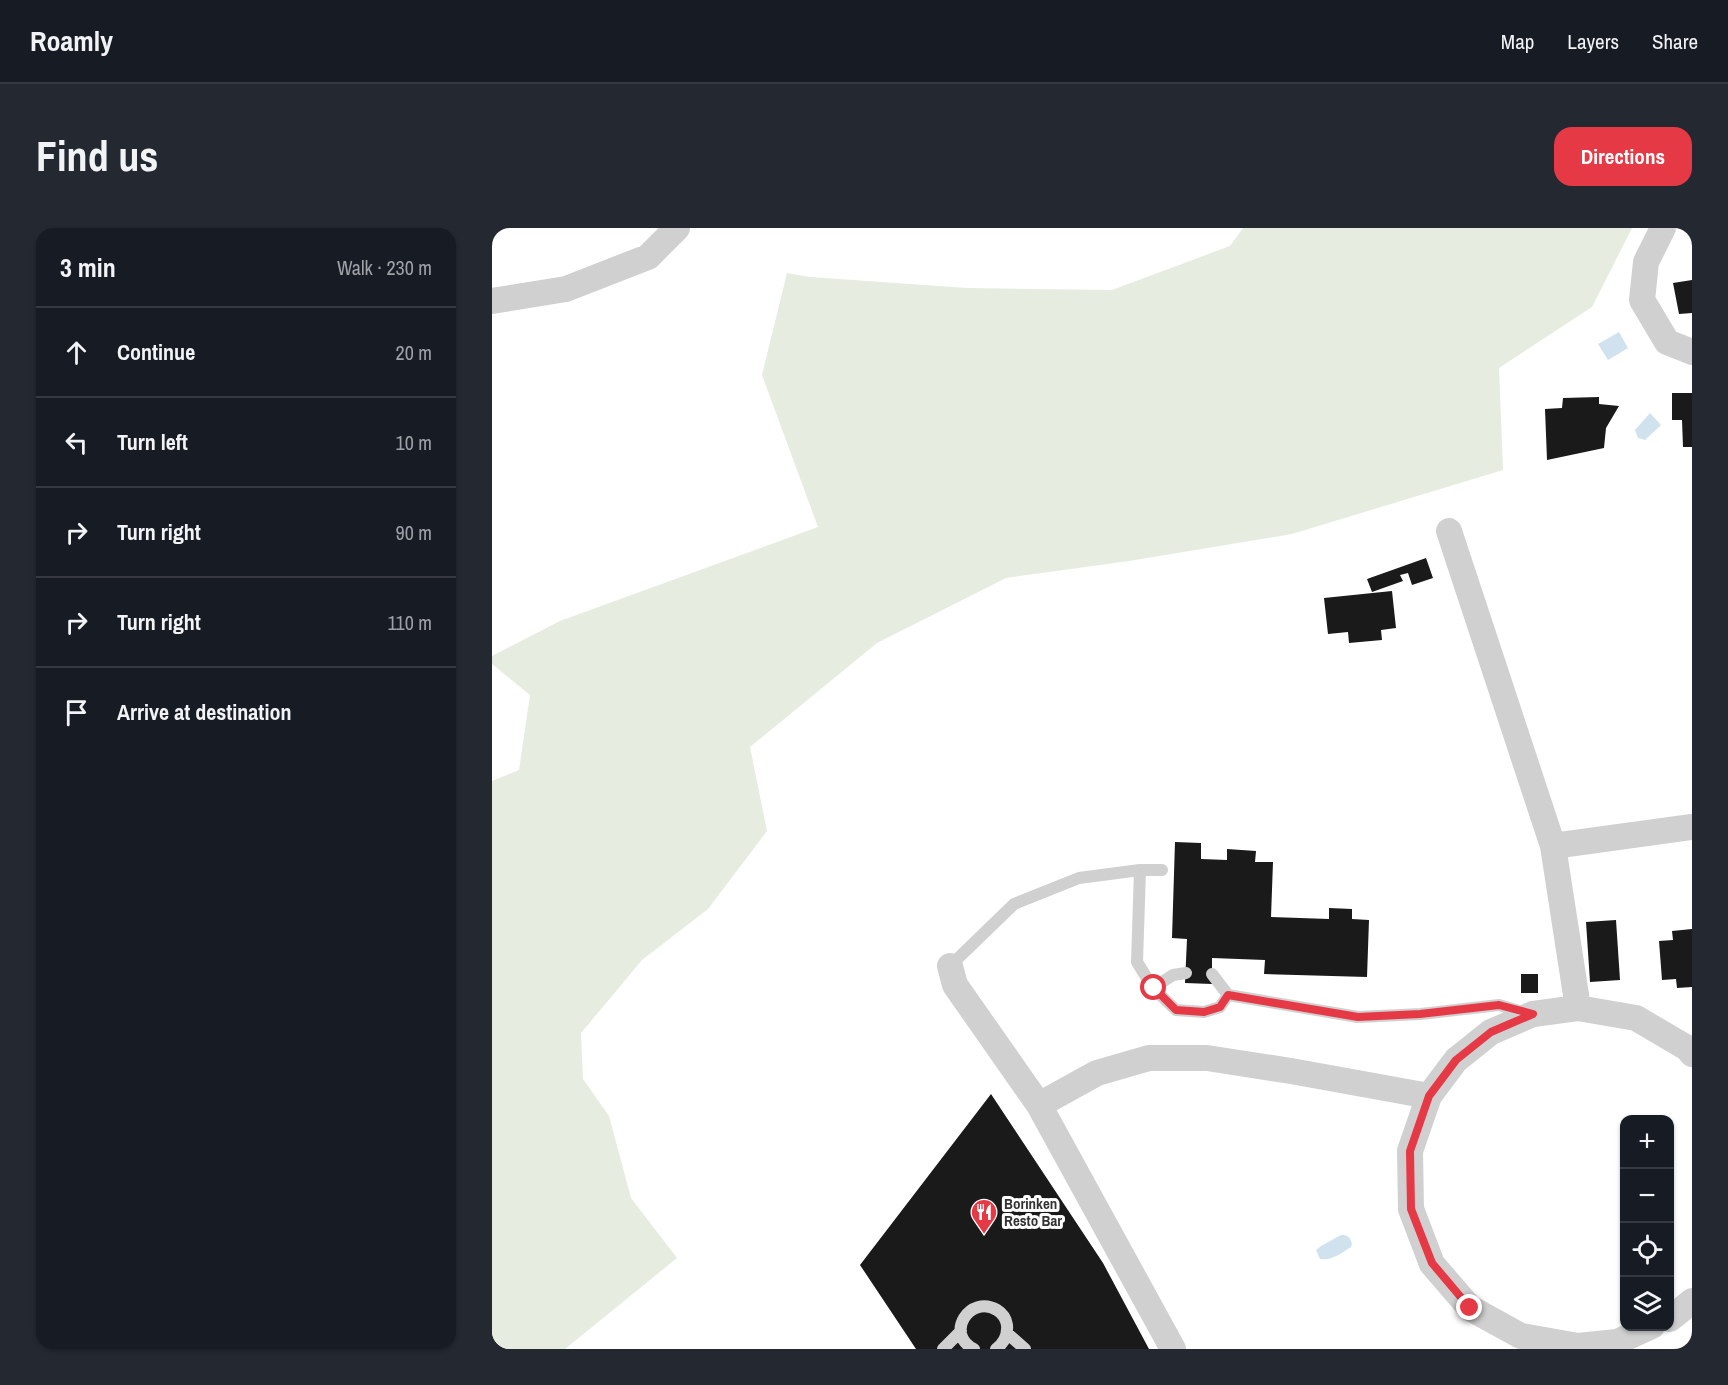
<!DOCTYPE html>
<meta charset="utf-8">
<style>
:root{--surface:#171b24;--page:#242831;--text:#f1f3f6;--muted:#9ea1a6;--line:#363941;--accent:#e63946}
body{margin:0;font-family:"Archivo Narrow",sans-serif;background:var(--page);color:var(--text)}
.controls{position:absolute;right:18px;bottom:18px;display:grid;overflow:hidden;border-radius:12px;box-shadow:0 2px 4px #0004}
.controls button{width:54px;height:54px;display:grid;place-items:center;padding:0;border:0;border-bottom:2px solid var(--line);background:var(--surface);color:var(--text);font:30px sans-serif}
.stop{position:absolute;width:18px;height:18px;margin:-14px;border:4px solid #e63946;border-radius:50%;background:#fff}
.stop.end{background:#e63946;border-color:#fff;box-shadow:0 2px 6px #0008}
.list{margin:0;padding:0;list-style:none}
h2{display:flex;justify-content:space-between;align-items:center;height:78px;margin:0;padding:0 24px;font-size:26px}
h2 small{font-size:20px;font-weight:400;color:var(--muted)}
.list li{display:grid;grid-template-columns:39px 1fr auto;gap:18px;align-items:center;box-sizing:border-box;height:90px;padding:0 24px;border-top:2px solid var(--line)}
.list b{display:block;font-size:22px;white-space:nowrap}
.list em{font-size:20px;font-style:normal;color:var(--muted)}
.icon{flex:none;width:33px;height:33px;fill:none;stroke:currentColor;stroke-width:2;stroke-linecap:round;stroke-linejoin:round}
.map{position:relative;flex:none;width:1200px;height:1121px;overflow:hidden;border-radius:18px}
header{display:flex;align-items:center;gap:36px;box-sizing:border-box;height:84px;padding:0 30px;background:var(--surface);border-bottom:2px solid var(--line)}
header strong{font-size:28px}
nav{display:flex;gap:33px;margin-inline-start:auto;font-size:21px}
.intro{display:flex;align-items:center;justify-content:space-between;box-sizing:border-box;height:144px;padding:0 36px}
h1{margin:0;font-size:42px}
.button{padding:15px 27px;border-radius:18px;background:var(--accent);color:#fff;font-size:21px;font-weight:700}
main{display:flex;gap:36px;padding:0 36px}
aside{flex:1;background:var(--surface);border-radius:18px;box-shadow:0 2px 4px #0004}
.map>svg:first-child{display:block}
</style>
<header>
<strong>Roamly</strong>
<nav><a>Map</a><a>Layers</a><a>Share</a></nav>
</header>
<div class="intro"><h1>Find us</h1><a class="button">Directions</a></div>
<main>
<aside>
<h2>3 min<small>Walk · 230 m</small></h2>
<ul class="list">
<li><svg class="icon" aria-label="ahead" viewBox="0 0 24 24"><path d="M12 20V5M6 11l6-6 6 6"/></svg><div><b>Continue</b></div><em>20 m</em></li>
<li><svg class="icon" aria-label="left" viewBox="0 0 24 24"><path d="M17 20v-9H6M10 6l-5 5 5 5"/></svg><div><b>Turn left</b></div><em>10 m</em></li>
<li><svg class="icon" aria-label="right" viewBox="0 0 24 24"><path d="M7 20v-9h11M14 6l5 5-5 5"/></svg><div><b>Turn right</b></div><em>90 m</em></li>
<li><svg class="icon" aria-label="right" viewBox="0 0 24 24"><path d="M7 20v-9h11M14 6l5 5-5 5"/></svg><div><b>Turn right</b></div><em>110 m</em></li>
<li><svg class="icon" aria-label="arrive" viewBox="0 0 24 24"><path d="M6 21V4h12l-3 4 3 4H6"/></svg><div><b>Arrive at destination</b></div></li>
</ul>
</aside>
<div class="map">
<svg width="1200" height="1121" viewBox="0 0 1200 1121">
<rect width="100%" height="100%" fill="#fff"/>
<!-- green -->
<path fill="#e6ecdf" d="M 751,0 L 1140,0 L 1100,79 L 1007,140 L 1011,242 L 800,306 L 637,333 L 514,350 L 385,415 L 258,519 L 275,603 L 216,681 L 150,732 L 89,805 L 91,851 L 117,888 L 139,970 L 185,1030 L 73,1121 L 0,1121 L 0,553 L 27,542 L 38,467 L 0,436 L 0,428 L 68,393 L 326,299 L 270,147 L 295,45 L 318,49 L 475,60 L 620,62 L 738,18 Z"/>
<!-- water -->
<path fill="#cfe2ee" d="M 1127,104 L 1136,120 L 1116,132 L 1106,116 Z
M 1158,185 L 1169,197 L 1153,212 L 1146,210 L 1143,202 Z
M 849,1007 C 856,1007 858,1009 860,1016 L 859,1019 C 850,1025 839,1033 828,1031 L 824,1022 L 829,1018 Z"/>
<!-- building -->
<path fill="#1a1a1a" d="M 1200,52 L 1200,85 L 1187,86 L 1181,55 Z
M 1180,165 L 1200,165 L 1200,219 L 1191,219 L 1190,192 L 1180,192 Z
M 1107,169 L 1107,176 L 1127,178 L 1114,200 L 1112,220 L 1055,232 L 1053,181 L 1070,180 L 1071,170 Z
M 934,330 L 941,350 L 920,357 L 916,345 L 908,347 L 911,353 L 880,364 L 875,351 Z
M 900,363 L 904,400 L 889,402 L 890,412 L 857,415 L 856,404 L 836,406 L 832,370 Z
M 683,614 L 709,615 L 709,631 L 735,632 L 735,621 L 764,623 L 763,634 L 781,634 L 779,689 L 837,691 L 837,680 L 860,681 L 860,691 L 877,692 L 875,749 L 772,746 L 773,732 L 720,730 L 720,756 L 693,755 L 695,711 L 680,710 Z
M 1124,692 L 1128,752 L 1098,754 L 1094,694 Z
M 1200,701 L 1200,759 L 1185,760 L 1184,751 L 1170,752 L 1167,713 L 1181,712 L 1180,703 Z
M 1029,746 L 1046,746 L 1046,765 L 1029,765 Z
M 499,866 L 611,1035 L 657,1121 L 424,1121 L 368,1037 Z"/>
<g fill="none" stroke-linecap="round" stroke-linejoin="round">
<!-- lane -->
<path stroke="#d0d0d0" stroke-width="12" d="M 670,642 L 648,642 L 645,734 L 661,760 L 684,782 L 712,784 L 728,779 L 736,767
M 458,738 L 522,676 L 587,650 L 648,642
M 720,746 L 736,767 L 866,789 L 929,786 L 1007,777 L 1034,785
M 661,760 L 681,747 L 694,745
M 516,1106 L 533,1121
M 451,1121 L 469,1103
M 482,1121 C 452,1106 478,1066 505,1082 C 510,1085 514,1091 515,1097 C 516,1108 512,1115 504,1121"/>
<!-- street -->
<path stroke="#d0d0d0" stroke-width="26" d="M 1171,0 L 1154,34 L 1150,72 L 1175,114 L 1200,124
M 0,73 L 74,61 L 156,29 L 185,0
M 957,303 L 1061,618
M 458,738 L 463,757 L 547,877 L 681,1121
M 1086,780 L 1061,618 L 1200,599
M 547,877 L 605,845 L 657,830 L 715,830 L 799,843 L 937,868
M 1178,1091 L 1200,1073
M 1160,1098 L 1125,1114 L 1086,1118 L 1029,1108 L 978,1080 L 940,1036 L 919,981 L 918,923 L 937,868 L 964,832 L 999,804 L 1041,786 L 1086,780 L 1144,790 L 1195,820 L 1200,826"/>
</g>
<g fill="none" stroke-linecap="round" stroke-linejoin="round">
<!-- route -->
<path stroke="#e63946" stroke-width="8" d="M 662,760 L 684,782 L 712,784 L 728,779 L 736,767 L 866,789 L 928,786 L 1007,777 L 1041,786 L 999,804 L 964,832 L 937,868 L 918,923 L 919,981 L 940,1035 L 978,1080"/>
</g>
<!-- icons -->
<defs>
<g id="restaurant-pin" transform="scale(1.35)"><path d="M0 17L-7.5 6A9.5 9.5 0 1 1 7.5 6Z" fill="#e63946" stroke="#fff"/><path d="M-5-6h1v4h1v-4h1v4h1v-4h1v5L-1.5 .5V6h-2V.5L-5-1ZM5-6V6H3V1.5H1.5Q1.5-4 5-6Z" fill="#fff"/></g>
</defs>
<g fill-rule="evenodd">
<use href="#restaurant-pin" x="492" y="984"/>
</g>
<g text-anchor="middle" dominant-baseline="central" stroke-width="6" stroke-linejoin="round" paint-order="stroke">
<!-- poi labels -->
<g font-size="15" font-weight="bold" fill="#333" stroke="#fff" text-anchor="start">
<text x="512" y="975">Borinken<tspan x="512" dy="17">Resto Bar</tspan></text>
</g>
</g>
</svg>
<div class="controls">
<button>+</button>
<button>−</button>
<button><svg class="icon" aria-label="locate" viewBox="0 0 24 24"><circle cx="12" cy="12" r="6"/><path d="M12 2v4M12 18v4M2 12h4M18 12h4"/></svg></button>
<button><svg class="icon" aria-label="layers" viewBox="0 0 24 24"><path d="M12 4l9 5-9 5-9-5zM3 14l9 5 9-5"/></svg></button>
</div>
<div class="stop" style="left:662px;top:760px"></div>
<div class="stop end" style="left:978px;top:1080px"></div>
</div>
</main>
